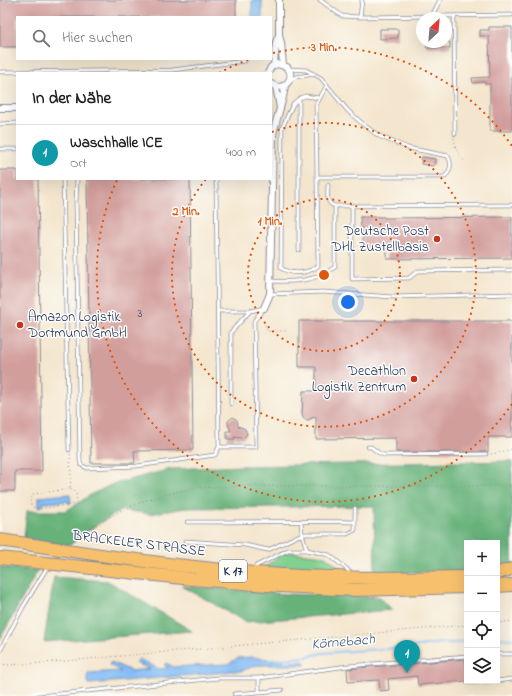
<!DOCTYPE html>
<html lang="de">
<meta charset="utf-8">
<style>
:root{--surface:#fff;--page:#f6f6f6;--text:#202124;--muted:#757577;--line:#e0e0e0;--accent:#c8321e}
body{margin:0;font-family:"Indie Flower",sans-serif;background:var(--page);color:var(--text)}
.controls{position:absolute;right:12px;bottom:12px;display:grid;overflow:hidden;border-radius:0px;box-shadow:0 4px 16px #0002}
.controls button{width:36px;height:36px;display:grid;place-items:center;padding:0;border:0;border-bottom:1px solid var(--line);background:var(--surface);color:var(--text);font:20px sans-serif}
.compass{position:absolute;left:416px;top:12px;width:36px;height:36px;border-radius:50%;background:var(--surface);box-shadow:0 4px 16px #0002;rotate:26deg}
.you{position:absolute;left:348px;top:302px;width:14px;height:14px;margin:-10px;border:3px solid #fff;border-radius:50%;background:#1a73e8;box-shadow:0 0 0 6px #1a73e833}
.badge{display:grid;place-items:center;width:26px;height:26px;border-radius:50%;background:var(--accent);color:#fff;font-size:13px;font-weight:700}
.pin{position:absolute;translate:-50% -33px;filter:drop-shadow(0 1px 2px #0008)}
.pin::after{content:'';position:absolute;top:21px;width:14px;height:12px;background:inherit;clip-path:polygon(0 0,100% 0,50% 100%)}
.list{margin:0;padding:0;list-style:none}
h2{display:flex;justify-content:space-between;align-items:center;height:52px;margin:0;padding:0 16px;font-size:17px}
h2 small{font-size:13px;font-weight:400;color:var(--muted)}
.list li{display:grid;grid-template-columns:26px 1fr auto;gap:12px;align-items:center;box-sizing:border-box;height:56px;padding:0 16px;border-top:1px solid var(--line)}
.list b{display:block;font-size:15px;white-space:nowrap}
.list p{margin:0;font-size:13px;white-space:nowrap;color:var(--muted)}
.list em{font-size:13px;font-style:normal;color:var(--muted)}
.icon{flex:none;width:22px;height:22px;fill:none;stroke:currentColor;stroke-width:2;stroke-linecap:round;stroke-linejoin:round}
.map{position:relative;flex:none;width:512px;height:696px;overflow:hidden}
.search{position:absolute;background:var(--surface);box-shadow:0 4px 16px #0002;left:16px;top:16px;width:256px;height:44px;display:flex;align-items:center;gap:10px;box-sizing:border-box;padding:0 14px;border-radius:0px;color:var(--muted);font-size:15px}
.panel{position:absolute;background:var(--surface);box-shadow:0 4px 16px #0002;left:16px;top:72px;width:256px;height:108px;border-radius:0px}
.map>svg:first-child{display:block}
</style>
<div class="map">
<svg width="512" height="696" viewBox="0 0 512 696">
<rect width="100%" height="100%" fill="#fdfcf7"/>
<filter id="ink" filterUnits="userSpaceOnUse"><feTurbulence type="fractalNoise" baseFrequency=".025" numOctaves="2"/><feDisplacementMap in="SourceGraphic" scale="8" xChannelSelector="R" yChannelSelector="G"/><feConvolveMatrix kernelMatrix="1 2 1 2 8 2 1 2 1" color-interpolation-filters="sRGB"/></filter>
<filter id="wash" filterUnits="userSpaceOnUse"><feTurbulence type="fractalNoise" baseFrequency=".012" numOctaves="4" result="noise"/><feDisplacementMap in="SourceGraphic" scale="16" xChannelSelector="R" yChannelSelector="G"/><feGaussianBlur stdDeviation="0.9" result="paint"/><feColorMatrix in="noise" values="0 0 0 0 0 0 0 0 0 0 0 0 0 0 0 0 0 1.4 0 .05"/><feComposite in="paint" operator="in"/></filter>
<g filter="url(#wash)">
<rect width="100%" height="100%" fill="#f4e6ce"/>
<!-- green -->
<path fill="#81d090" stroke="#4e8077" d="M 289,552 L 325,556 L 343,570 L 265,567 L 282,554 Z"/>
<!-- forest -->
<path fill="#68b27a" stroke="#42706c" d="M 512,461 L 512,568 L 497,569 L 497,543 L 467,543 L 467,571 L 375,573 L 374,506 L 185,508 L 150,514 L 122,510 L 96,525 L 71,544 L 66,545 L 24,538 L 27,511 L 66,511 L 92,494 L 113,484 L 171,469 L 242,466 Z
M 0,567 L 38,570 L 0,639 Z
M 54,577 L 108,581 L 192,631 L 44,642 Z
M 182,586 L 286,594 L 380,597 L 392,610 L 246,622 Z"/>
<!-- water -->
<path fill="#83bcf4" stroke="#4f76a9" d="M 252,0 L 262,0 L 262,17 L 252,17 Z
M 70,494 L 71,503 L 69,504 L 68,501 L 43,503 L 43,506 L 39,507 L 39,497 Z
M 252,657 L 268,659 L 269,661 L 305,662 L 305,665 L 257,665 L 241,671 L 228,671 L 227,672 L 89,684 L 87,679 L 88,673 L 121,671 L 109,665 L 111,662 L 131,671 L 150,669 L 136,663 L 139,659 L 159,669 L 169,668 L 164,665 L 166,663 L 174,667 L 228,664 L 238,658 Z"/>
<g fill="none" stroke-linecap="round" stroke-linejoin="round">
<!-- stream -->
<path stroke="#83bcf4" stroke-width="2" d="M 497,638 L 512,639
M 269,660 L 306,657 L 322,653 L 413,647 L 440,643 L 456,643 L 467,641"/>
</g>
<g id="blocks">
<!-- building -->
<path fill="#d29e9c" d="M 0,0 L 236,0 L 236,17 L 17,17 L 17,47 L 0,47 Z
M 489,27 L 512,27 L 512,131 L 490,131 L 490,84 L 485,84 L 485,82 L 473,83 L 472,78 L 490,77 L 489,36 L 480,36 L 480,30 L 489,30 Z
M 380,29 L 398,29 L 398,38 L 380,39 Z
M 426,42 L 450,42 L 450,48 L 427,48 Z
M 422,157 L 435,159 L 434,166 L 421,164 Z
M 0,170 L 17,170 L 17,179 L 38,179 L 42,471 L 15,471 L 15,491 L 0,491 Z
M 87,179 L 190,179 L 193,450 L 134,451 L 135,463 L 91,463 Z
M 360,217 L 384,217 L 384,218 L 512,217 L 512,258 L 387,259 L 387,249 L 363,249 L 363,228 L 361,228 Z
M 299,321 L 512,321 L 512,437 L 488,437 L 488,452 L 396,452 L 396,438 L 316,439 L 316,416 L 308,420 L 304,419 L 302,414 L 303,391 L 316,391 L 316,367 L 299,367 Z
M 233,417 L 237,420 L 238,426 L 245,429 L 247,434 L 243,438 L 234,437 L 235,439 L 227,439 L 227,431 L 231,431 L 228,424 L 228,421 Z
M 465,659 L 467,680 L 466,681 L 418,685 L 417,676 L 388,679 L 389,690 L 380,691 L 379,680 L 348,682 L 347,669 Z"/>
</g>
</g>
<g filter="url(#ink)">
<use href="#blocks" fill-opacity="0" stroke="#888a96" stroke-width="1"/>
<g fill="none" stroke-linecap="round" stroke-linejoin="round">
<!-- lane casing -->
<g stroke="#888a96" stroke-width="4.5">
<path id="lane" d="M 320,0 L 342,16 L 360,17 L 512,15
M 432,16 L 440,0
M 454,16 L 455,134
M 360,17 L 362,0
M 289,69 L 306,70 L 321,78 L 348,111 L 364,125 L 379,136 L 408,148 L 448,156 C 452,163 451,172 444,177 L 317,177 L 316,105 L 327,85
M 0,72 L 172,70 L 245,61
M 290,80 L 296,77 L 314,74
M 299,99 L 299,250
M 0,124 L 17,123
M 0,149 L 17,149
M 317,177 L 318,266 C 307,274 291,275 281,268 L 282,128 L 293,104 L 300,98 L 305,96 L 320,98
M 63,179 L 69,450
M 77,179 L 76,202 L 80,461 L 81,465 L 87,468 L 137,466 L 215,455 L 219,447 L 256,447 L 254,321 L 264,308
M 216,179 L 219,447
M 328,185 C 328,194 325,203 335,206 L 512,205
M 352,206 L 352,279 L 409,278 L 418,271 L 512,270
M 270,281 C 294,282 315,282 335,267 L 335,206
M 270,294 L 323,292 L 393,297 L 512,294
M 218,311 L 250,311
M 231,404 L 231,332 L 250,311 L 264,308
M 368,447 L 371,447 L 379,453 L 384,455 L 486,454
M 187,522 C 243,522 299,521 355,522
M 185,541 L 245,545 L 268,550 L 302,534 L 301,521
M 307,550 L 302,534 L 347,534 L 355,530 L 355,508
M 255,571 L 256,566 L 288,550 L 307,550 L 329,555 L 348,570 L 349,575
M 0,651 L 23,607 L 48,566
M 497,654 L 512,654
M 497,681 L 512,679
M 468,683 L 491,681
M 259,692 L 282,690
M 234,694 L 259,692 L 259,678
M 38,696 L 218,678 L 259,678 L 348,666 L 467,656"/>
</g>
<!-- street casing -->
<g stroke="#888a96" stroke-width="8">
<path id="street" d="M 279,35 L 281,43 L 283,65
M 274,65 L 276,42 L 279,35 L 279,0
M 268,73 L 271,67 L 277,64 L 287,67 C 297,78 283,93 271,84
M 276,87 L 280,108
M 0,108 L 17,108
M 264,308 L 270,294 L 273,135 C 276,118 283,103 285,86"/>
</g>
<!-- highway casing -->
<g stroke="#888a96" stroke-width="14">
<path id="highway" d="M 0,540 C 85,553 170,566 255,573 C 326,579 397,578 467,577
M 0,558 L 192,579 L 280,586 L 356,590 L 467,587
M 497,573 L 512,569
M 497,586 L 512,585"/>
</g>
<!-- path -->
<path stroke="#888a96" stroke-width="1" stroke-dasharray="1 3" stroke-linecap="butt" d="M 454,138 L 456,149 L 465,162
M 264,321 L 267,331 L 286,331
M 70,454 L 71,478 L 70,489 L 76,492 L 77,500 L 75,504 L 38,509 L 32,507 L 30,502 L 33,494 L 70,489
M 491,454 L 497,453 L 512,449
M 73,541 L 96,525 L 122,510 L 152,498 L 193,488 L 241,486 L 512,486
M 497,623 L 512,621
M 0,664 L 9,665 L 43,663 L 467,625"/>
<!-- lane -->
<use href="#lane" stroke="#fff" stroke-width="3"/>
<!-- street -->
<use href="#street" stroke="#fff" stroke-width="6"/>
<!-- highway -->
<use href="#highway" stroke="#f7c06c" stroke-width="12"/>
</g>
</g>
<!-- distance rings -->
<g fill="none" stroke="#de5710" stroke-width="2" stroke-dasharray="2 4">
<circle cx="324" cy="275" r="76"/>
<path d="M272 132A152 152 0 1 1 206 179"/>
<path d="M512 404A228 228 0 0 1 117 180M219 73A228 228 0 0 1 250 59M273 53A228 228 0 0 1 512 146"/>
</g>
<!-- markers -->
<g fill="#c8321e" stroke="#fdfcf7" stroke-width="1.5">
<circle cx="437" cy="239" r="4"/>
<circle cx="20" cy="325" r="4"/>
<circle cx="414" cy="379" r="4"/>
</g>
<g text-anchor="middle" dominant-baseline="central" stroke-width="3" stroke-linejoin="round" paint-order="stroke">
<!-- number labels -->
<g font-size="12" fill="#494b6e">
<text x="140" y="314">3</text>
</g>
<!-- shield labels -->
<rect fill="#fdfcf7" stroke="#5f6c8c" stroke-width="1" x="219" y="560" width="28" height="22" rx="3"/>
<g font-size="13" font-weight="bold" fill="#1b2f5e">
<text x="233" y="571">K 17</text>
</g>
<!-- poi labels -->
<g font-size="14" fill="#1b2f5e" stroke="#fdfcf7" text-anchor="end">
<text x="429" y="231">Deutsche Post<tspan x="429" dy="16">DHL Zustellbasis</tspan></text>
<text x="28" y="317" text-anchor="start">Amazon Logistik<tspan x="28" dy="16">Dortmund GmbH</tspan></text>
<text x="406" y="371">Decathlon<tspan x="406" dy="16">Logistik Zentrum</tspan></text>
</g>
<!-- street labels -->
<g font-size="14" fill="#1b2f5e" stroke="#fdfcf7">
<text transform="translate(139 544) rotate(7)">BRACKELER STRASSE</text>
</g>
<!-- water labels -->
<g font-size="15" font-style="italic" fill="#3a598b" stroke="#fdfcf7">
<text transform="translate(343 642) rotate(-5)">Körnebach</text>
</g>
</g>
<circle cx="324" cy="275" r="6" fill="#de5710" stroke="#fdfcf7" stroke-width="2"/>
<g font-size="12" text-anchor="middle" font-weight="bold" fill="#de5710" stroke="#fdfcf7" stroke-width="3" stroke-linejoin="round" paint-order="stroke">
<text x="324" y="51">3 Min.</text>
<text x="186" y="215">2 Min.</text>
<text x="270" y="225">1 Min.</text>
</g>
</svg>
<div class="controls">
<button>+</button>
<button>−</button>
<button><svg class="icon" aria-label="locate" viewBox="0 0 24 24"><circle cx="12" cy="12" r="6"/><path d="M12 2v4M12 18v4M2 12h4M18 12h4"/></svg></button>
<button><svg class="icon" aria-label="layers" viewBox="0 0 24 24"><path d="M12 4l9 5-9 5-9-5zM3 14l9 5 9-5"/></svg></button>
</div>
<svg class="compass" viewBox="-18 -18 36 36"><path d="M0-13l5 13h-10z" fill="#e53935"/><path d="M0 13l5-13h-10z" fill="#757577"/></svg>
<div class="you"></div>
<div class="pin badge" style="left:407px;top:673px;background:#0f9aa8">1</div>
<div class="search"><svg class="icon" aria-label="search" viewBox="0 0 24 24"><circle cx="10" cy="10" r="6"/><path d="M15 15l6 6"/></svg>Hier suchen</div>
<section class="panel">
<h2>In der Nähe<small></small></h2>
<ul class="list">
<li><span class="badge" style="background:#0f9aa8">1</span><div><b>Waschhalle ICE</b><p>Ort</p></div><em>400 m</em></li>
</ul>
</section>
</div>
